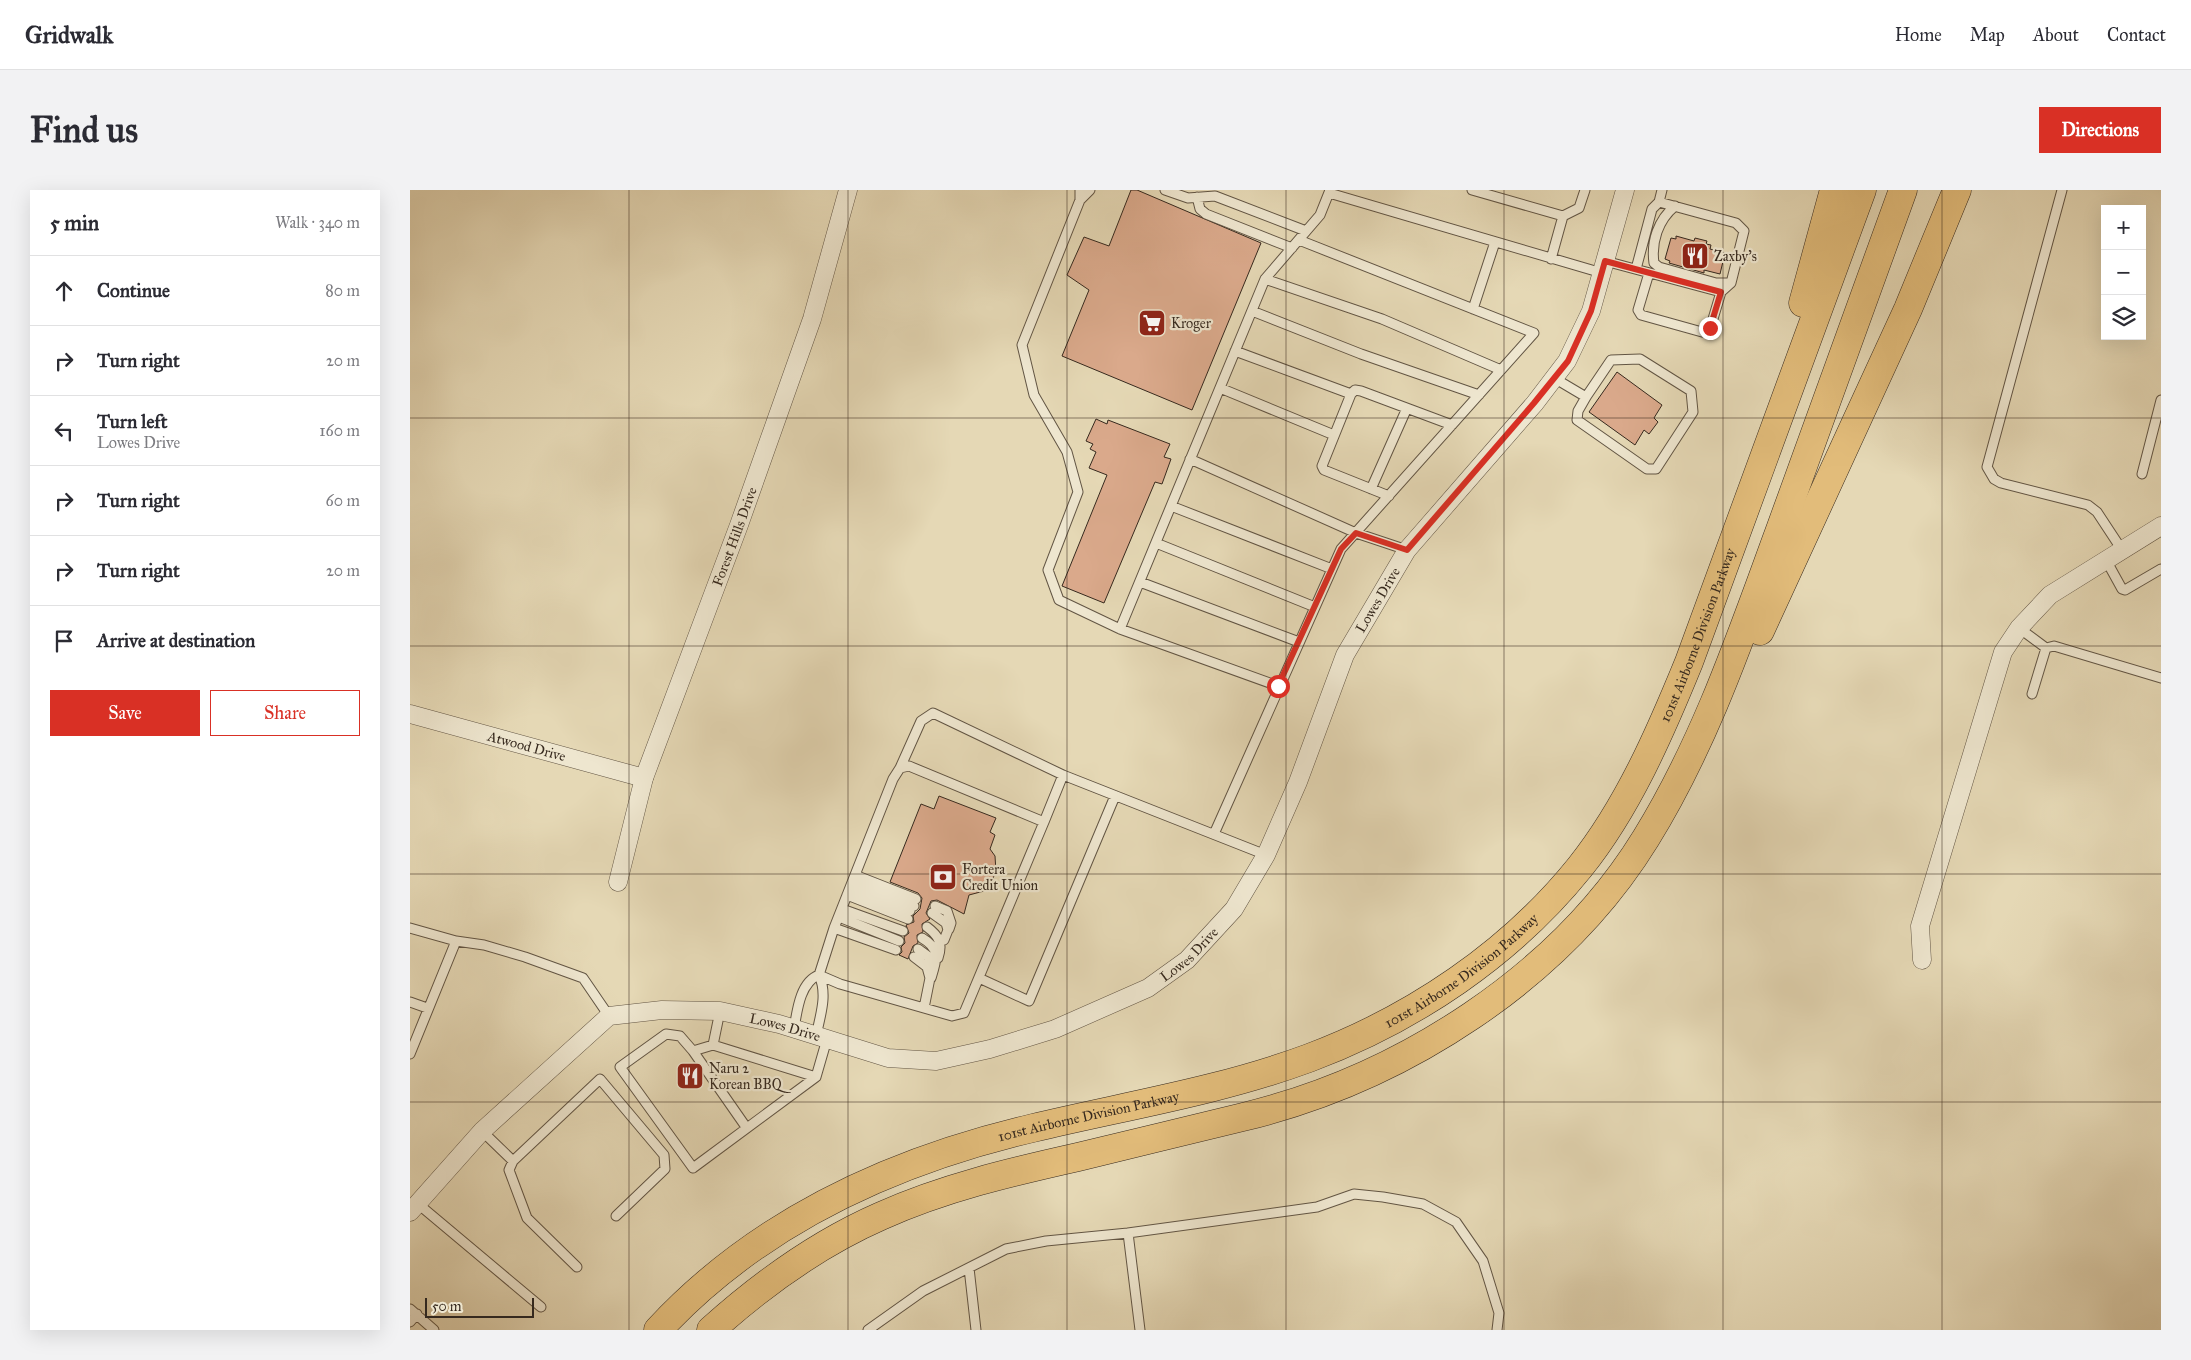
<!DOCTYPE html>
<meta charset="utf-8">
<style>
:root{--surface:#fff;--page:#f2f2f3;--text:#2b2b33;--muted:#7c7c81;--line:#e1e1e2;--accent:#d93025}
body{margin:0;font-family:"IM FELL Great Primer",serif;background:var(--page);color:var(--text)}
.controls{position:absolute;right:15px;top:15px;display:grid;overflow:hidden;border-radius:0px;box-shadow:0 5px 20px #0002}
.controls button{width:45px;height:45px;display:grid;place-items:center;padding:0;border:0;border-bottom:1px solid var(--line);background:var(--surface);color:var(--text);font:25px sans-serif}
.scale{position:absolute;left:15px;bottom:12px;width:109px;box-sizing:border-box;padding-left:5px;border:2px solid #36291e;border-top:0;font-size:14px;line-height:18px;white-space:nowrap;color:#36291e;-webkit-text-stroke:4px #eee6cf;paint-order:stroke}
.stop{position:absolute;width:15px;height:15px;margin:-11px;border:4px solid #d93025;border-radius:50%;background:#fff}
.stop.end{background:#d93025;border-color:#fff;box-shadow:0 1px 5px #0008}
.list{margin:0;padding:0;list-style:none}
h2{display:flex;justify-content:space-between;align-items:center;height:65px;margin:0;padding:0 20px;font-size:21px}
h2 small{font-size:16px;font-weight:400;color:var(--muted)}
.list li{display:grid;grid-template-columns:32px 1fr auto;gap:15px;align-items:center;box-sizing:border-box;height:70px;padding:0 20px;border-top:1px solid var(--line)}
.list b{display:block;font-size:19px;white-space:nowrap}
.list p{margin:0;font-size:16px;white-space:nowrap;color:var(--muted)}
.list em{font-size:16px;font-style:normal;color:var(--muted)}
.actions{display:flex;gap:10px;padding:15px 20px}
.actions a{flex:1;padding:11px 0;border:1px solid var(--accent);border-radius:0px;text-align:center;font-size:18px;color:var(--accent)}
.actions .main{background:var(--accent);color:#fff}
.icon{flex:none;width:28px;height:28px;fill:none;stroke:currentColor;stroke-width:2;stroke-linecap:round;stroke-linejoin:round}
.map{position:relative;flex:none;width:1751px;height:1140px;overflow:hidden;border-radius:0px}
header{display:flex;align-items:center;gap:30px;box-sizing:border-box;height:70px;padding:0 25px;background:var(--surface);border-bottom:1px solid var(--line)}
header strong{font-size:24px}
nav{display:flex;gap:28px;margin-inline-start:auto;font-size:18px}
.intro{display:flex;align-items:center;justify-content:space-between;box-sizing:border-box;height:120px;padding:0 30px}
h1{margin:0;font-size:35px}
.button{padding:12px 22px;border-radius:0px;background:var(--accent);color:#fff;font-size:18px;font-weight:700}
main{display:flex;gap:30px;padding:0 30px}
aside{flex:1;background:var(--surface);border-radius:0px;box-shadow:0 5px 20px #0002}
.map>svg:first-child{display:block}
</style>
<header>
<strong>Gridwalk</strong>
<nav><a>Home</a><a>Map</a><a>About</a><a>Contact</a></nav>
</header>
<div class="intro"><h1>Find us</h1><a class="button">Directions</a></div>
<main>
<aside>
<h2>5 min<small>Walk · 340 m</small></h2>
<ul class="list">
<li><svg class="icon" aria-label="ahead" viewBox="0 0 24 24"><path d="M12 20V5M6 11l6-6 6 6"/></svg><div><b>Continue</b></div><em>80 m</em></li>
<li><svg class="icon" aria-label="right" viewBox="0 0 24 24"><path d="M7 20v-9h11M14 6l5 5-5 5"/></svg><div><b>Turn right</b></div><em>20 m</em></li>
<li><svg class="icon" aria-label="left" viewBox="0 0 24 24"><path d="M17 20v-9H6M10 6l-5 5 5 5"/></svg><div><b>Turn left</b><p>Lowes Drive</p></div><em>160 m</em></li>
<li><svg class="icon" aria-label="right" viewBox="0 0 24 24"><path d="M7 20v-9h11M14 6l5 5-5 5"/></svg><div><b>Turn right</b></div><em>60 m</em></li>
<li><svg class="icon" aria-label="right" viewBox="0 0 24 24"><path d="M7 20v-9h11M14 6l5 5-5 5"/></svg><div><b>Turn right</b></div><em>20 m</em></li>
<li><svg class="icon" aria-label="arrive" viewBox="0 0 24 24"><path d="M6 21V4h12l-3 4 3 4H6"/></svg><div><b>Arrive at destination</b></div></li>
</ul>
<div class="actions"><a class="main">Save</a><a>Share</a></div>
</aside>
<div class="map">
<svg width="1751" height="1140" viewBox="0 0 1751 1140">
<rect width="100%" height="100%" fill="#e5d8b5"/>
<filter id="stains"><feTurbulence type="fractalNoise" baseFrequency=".004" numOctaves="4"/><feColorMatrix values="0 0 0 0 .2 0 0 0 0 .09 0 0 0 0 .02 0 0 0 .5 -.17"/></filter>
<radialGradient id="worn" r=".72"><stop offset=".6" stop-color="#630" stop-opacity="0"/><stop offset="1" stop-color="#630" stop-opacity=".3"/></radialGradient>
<!-- building -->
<path fill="#daa98b" stroke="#36291e" d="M 721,0 L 727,0 L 851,53 L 782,220 L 652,166 L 679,100 L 657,85 L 674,47 L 699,56 Z
M 1266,46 L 1284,51 L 1285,48 L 1297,51 L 1296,54 L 1301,55 L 1300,59 L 1315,63 L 1310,84 L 1294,80 L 1294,83 L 1259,73 L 1260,71 L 1255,69 L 1261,48 L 1266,49 Z
M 1207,182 L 1252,215 L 1244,228 L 1248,232 L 1239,244 L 1234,240 L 1225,255 L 1179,222 Z
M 686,229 L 697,234 L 698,230 L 760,254 L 754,267 L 761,269 L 752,294 L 745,292 L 694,413 L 652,396 L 697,285 L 679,278 L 686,262 L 680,259 L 683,254 L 676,251 Z
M 529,606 L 586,628 L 580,642 L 585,645 L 580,659 L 585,666 L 586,682 L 580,694 L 574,701 L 559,705 L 554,724 L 527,710 L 521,711 L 516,723 L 520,729 L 512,734 L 513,742 L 507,745 L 508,753 L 503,756 L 498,769 L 489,765 L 492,762 L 491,757 L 495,753 L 494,747 L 499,743 L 496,735 L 504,732 L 503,726 L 510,719 L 512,708 L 508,703 L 480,692 L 511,614 L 524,619 Z"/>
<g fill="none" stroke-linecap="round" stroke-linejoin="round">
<!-- service casing -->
<g stroke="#625544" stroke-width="11">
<path id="service" d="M 670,0 L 670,10 L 612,155 L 624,205 L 657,262 L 668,302 L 638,380 L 649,410 L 710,439 L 868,496
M 755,0 L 778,8 L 805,6 L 896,41
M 1062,0 L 1153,26
M 1652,0 L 1577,277 L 1584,289 L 1591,293 L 1678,315 L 1687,322 L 1712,360
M 919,3 L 1192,83
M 787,7 L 790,19 L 796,24 L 882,58
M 670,10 L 680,0
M 1265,16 C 1248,30 1241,52 1244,73 L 1249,77 L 1306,93 L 1321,93
M 1141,69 L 1153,26 L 1169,18 L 1175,0
M 1195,71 L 1311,102 L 1321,93 L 1334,41 L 1326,33 L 1249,12 L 1252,0
M 1226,79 L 1242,19 L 1249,12
M 1239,83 L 1228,120 L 1231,125 L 1292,142 L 1300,139 L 1311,102
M 855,89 L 972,129 L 1091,180
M 1063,119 L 1085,52
M 842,121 L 951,164 L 1069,205
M 825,161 L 941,204
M 1144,188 L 1176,207 L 1168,221 L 1167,230 L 1237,279 L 1246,279 L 1283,222 L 1281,201 L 1230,169 L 1201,170 L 1176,207
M 810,198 L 924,245
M 780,269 L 946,343 L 997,360
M 1732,284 L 1751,210
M 961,299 L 997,218
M 979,306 L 914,280 L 912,276 L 941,204 L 945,200 L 951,201 L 1042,235
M 761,316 L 922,379
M 746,353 L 905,417
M 1696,370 L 1712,399 L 1715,400 L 1751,379
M 730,392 L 889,452
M 1609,438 L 1636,458 L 1622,504
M 710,439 L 855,89 L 910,25 L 920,0
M 1636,458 L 1644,456 L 1751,488
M 490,578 L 511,531 L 523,523 L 653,585
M 804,644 L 931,359 L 1124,143 L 889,50
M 445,685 L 506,709
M 443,692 L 504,716
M 440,698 L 500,721
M 437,705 L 498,729
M 525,716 L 537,721 L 541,733 L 539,739
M 432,719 L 493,741
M 522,723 L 536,733 L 538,740 L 534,750
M 429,727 L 489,751
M 517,737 C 529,746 533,753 528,768
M 0,738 L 46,751
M 424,738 L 486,760
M 512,748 C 531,759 527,769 521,788
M 508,759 L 519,767 L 521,780
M 504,767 L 517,777 L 520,788 L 514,818
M 569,788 L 619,811 L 705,606
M 0,812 L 17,818
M 310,821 L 303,855 L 406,887 L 417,849
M 384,839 C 387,821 390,792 409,785 L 430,794 L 542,826 L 554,823 L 634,632
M 406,846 C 410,826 418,805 409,785 L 424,738 L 483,589 L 490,578 L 499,576 L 634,632 L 653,585 L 856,665
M 303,855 L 283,861 L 270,846 L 256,844 L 210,877 L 283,978 L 406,887
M 283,861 L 336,937
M 0,864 L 46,751 L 74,755 L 115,767 L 173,788 L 199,826
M 72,941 L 103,971 L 190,889 L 254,965 L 255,979 L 206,1026
M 103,971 L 99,980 L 117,1028 L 167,1077
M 7,1013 L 131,1117
M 718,1043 L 907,1017 L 944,1004 L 973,1007 L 1013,1014 L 1046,1032 L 1073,1071 L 1089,1123 L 1087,1140
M 559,1078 L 566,1140
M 0,1119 L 24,1140
M 0,1132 L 7,1124
M 458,1140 L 513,1101 L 596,1059 L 636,1051 L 718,1043 L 730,1140"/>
</g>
<!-- minor casing -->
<g stroke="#625544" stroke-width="19">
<g id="minor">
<path id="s1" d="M 0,524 L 234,588"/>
<path id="s2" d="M 208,692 L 234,588 L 329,335 L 402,129 L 438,0"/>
<path d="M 1512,770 L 1510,736 L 1593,462 L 1609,438 L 1640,405 L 1751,336"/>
<path id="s3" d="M 0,1022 L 72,941 L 199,826 L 252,820 L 310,821 L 369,834 L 478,868 L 526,871 L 580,859 L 645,839 L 738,798 L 777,770 L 824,719 L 856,665 L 888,592 L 935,465 L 997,360 L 1125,213 L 1157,171 L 1181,121 L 1215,0"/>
</g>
</g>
<!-- trunk casing -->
<g stroke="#36291e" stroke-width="29">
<g id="trunk">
<path d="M 1393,113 L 1424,0"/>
<path d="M 1350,441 L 1498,119 L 1547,0"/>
<path id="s4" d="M 248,1140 C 348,1032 482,971 623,938 C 715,916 810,901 899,868 C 1003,829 1100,764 1170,677 C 1218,617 1250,543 1279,472 L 1452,0"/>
<path d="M 301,1140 C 352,1094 407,1054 471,1026 C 533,998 601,982 668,967 C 723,954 778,940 833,927 C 991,889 1150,788 1236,648 C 1296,551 1332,443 1371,337 C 1411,224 1452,112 1493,0"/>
</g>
</g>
<!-- service -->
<use href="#service" stroke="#eee6cf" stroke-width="9"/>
<!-- minor -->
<use href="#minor" stroke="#eee6cf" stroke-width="18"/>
<!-- trunk -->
<use href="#trunk" stroke="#e2bc7a" stroke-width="28"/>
</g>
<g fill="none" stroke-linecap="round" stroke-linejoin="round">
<!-- route -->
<path stroke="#d93025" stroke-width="6" d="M 868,496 L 931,359 L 946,343 L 997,360 L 1124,213 L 1158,171 L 1181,121 L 1195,71 L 1311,102 L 1300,138"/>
</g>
<!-- grid -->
<path fill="none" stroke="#36291e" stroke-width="1" stroke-opacity="0.55" d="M 219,0 L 219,1140M 438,0 L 438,1140M 657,0 L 657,1140M 876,0 L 876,1140M 1094,0 L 1094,1140M 1313,0 L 1313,1140M 1532,0 L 1532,1140M 0,228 L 1751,228M 0,456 L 1751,456M 0,684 L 1751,684M 0,912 L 1751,912"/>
<!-- icons -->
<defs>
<g id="restaurant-square" transform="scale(1.4375)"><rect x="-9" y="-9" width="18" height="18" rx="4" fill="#8f2418" stroke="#eee6cf"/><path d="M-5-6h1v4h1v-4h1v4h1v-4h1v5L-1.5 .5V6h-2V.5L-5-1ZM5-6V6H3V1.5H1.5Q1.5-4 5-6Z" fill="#fff"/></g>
<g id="supermarket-square" transform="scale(1.4375)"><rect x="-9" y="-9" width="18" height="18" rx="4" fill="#8f2418" stroke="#eee6cf"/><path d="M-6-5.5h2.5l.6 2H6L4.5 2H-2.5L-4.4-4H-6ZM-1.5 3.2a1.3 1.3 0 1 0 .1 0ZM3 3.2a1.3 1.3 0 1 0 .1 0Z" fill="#fff"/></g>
<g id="bank-square" transform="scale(1.4375)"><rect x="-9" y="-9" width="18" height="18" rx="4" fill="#8f2418" stroke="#eee6cf"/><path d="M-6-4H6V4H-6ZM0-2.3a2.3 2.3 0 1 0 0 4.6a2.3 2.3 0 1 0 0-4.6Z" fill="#fff"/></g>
</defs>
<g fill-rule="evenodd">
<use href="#restaurant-square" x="1285" y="66"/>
<use href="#supermarket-square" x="742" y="133"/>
<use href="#bank-square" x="533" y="687"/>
<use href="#restaurant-square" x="280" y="886"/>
</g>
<g text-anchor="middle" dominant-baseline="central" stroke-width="4.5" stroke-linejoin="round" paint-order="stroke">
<!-- poi labels -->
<g font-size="14" fill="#36291e" stroke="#eee6cf" text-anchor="start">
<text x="1304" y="66">Zaxby's</text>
<text x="761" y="133">Kroger</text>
<text x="552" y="679">Fortera<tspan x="552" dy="16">Credit Union</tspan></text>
<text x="299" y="878">Naru 2<tspan x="299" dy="16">Korean BBQ</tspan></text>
</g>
<!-- street labels -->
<g font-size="14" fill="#36291e" stroke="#eee6cf">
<text stroke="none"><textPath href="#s2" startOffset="365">Forest Hills Drive</textPath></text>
<text stroke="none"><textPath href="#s3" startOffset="1298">Lowes Drive</textPath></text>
<text stroke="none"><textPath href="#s4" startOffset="1314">101st Airborne Division Parkway</textPath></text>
<text stroke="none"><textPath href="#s1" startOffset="121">Atwood Drive</textPath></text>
<text stroke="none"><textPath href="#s3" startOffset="892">Lowes Drive</textPath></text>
<text stroke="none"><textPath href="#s4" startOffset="894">101st Airborne Division Parkway</textPath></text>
<text stroke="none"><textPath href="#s3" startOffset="458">Lowes Drive</textPath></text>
<text stroke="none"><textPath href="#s4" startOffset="489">101st Airborne Division Parkway</textPath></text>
</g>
</g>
<rect width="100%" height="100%" filter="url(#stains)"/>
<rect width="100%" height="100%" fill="url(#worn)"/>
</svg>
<div class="controls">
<button>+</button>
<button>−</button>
<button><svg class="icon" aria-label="layers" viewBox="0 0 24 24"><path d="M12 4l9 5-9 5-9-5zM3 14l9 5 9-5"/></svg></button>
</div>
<div class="scale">50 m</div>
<div class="stop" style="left:868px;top:496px"></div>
<div class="stop end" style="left:1300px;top:138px"></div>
</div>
</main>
